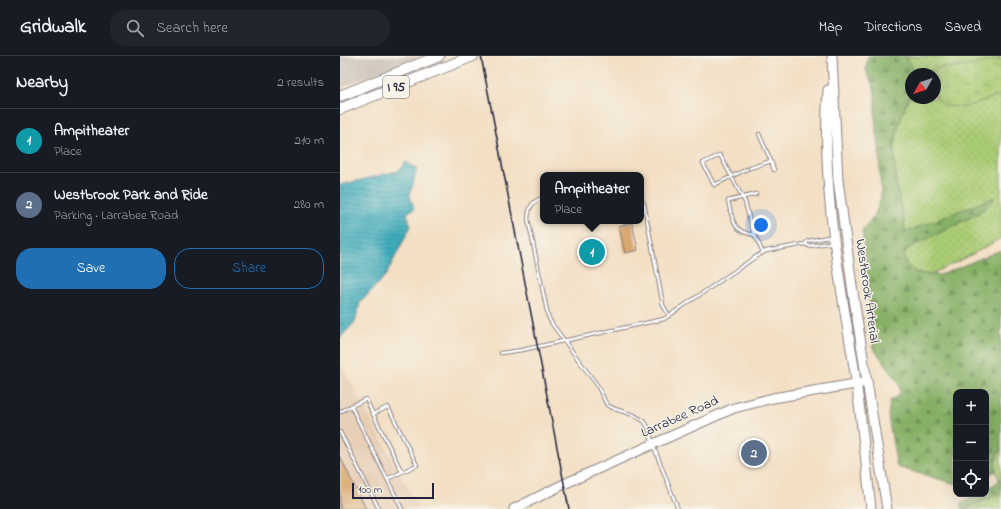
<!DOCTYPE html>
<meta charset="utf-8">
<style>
:root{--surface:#171b24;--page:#20242c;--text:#f1f3f6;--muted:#9ea1a6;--line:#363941;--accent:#1f6fb2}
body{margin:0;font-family:"Indie Flower",sans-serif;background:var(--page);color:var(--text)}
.controls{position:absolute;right:12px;bottom:12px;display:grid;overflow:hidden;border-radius:8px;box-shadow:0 4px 16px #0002}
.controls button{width:36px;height:36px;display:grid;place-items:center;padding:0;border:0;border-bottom:1px solid var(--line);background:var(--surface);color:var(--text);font:20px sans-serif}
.compass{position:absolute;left:565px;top:12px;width:36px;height:36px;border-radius:50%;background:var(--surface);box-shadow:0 4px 16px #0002;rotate:230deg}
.scale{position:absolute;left:12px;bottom:10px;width:82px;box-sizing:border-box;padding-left:4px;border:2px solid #22223b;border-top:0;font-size:11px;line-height:14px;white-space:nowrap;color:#22223b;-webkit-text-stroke:3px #f7f3e8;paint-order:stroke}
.you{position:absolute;left:421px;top:169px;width:14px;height:14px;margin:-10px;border:3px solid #fff;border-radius:50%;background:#1a73e8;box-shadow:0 0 0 6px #1a73e833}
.badge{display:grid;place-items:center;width:26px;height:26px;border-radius:50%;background:var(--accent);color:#fff;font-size:13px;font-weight:700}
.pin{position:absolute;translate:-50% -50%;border:2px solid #fff;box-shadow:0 1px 4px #0006}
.popup{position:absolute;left:200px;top:116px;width:104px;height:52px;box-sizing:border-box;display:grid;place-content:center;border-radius:8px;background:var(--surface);filter:drop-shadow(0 1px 3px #0005);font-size:13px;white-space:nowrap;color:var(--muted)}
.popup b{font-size:15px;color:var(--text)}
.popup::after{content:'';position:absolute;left:50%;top:100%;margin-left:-8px;border:8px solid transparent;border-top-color:var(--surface)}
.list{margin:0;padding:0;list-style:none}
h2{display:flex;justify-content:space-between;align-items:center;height:52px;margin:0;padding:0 16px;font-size:17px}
h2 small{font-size:13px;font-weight:400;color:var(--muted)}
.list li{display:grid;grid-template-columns:26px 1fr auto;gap:12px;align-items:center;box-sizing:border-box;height:64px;padding:0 16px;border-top:1px solid var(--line)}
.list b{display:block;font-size:15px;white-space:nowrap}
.list p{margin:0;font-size:13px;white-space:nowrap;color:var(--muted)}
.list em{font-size:13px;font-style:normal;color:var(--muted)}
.actions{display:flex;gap:8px;padding:12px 16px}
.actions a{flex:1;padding:9px 0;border:1px solid var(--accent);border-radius:16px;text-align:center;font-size:14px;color:var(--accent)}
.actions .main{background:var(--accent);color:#fff}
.icon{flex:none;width:22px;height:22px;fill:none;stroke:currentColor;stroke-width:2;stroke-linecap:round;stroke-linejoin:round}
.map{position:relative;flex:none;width:661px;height:453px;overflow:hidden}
header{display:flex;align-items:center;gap:24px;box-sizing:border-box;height:56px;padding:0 20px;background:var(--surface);border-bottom:1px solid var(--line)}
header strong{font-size:19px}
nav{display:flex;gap:22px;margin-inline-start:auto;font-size:14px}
.search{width:280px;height:36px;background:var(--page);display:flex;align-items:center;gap:10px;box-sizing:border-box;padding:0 14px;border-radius:16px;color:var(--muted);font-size:15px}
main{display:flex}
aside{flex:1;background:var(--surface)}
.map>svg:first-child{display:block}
</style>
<header>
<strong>Gridwalk</strong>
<div class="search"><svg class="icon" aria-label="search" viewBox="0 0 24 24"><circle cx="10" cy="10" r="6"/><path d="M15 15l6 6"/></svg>Search here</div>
<nav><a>Map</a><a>Directions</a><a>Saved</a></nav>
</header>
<main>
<aside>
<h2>Nearby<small>2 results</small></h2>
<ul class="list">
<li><span class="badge" style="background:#0f9aa8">1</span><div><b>Ampitheater</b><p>Place</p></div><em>210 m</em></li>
<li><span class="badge" style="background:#5c6f8a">2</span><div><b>Westbrook Park and Ride</b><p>Parking · Larrabee Road</p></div><em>280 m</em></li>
</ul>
<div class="actions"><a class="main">Save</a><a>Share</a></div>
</aside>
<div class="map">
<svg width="661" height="453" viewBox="0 0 661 453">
<defs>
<pattern id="grass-dots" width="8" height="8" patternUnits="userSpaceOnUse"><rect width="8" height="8" fill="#aacc75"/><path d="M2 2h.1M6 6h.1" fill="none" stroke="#92af66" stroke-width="1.8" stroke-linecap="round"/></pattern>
<pattern id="forest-firs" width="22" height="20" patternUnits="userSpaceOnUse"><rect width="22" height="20" fill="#87b066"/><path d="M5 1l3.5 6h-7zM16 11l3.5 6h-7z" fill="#6e8f55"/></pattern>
<pattern id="wetland-marsh" width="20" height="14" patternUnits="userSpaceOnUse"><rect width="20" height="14" fill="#aacc75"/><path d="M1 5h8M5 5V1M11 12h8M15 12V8" fill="none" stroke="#92af66"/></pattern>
<pattern id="water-rules" width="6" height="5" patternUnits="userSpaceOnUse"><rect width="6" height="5" fill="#40adbd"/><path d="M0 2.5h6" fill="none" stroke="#358c9b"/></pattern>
</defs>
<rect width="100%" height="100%" fill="#f7f3e8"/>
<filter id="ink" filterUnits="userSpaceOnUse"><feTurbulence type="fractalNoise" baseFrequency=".025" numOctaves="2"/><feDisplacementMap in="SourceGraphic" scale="8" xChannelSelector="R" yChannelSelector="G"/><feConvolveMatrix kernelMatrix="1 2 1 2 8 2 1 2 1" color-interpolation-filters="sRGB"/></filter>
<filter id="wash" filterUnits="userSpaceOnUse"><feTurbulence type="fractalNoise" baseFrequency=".012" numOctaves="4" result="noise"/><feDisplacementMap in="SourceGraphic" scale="16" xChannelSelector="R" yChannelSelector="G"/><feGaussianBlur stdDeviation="0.9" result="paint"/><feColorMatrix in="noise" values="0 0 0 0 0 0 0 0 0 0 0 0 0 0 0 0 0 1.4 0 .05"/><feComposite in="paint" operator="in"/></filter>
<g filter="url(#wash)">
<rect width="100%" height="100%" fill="#f3dfc4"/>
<!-- built -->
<path fill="#e7cfb7" d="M 0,306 L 79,453 L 0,453 Z"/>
<!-- industrial -->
<path fill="#cdc2b9" d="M 0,0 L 80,0 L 0,32 Z"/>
<!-- grass -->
<path fill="url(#grass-dots)" stroke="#667758" d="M 566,0 L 661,0 L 661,182 L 633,198 L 591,218 L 576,217 L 567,210 L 564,200 L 567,193 L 635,159 L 654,142 L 566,177 C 561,150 552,120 554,93 C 555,74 564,55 571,36 L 571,42 L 595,42 L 595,18 L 576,18 Z
M 661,393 L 661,424 L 659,425 C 654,411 654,405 661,393 Z
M 661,437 L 661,453 L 625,453 Z"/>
<!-- forest -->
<path fill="url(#forest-firs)" stroke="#546950" d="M 528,0 L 566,0 L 576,18 L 571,18 L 571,36 L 560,64 L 554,93 L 556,125 L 566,176 L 655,141 L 648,150 L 635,159 L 567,193 L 564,200 L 567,210 L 576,217 L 600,219 L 661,194 L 661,393 L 655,403 L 656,415 L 646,420 L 646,336 L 616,336 L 616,428 L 557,411 L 548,360 L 550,345 L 560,338 L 559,327 L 544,306 L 533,292 L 528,225 L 522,174 L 534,161 L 541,142 L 539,92 L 535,62 L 535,35 L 526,14 Z
M 661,424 L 661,437 L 625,453 L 622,453 L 620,449 L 637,438 L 646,438 L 646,433 Z"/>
<!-- wetland -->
<path fill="url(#wetland-marsh)" stroke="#667758" d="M 661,3 L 661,39 L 625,51 L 605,50 L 595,40 L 595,18 L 588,18 L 597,12 L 621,11 Z"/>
<!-- water -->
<path fill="url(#water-rules)" stroke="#31687c" d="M 66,106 L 77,113 L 70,139 L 74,153 L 67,157 L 71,170 L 46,219 L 20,247 L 15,266 L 0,282 L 0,129 L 58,115 Z"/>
<g id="blocks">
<!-- building -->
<path fill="#d9a870" d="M 292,167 L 298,194 L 285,197 L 279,170 Z
M 0,401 L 26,453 L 0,453 Z"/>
</g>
</g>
<g filter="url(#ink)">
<use href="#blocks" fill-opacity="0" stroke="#8a8080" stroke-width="1"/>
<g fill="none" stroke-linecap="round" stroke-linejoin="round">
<!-- service casing -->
<g stroke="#8a8080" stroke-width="4.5">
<path id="service" d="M 431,105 L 434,114
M 410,112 L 431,105 L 419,78
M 407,113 L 374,129 L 363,107 L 380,99 L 405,146 L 412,173 L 423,197
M 203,142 C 191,145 189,152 188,163 L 208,260 L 212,268 L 257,329 L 267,349 L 275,353 L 294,359 L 304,365 L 308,371 L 313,389 L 338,453
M 301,143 L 304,148 L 323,249 L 329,260
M 415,179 C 392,176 393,164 388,145 L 416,138
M 465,188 L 468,185 L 488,181 L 491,184
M 161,297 L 182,294 L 324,263 L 417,200 L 426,195 L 465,188 L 469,190 L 489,187 L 491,184
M 11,350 L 26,343 L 33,358 L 48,351 L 77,409 L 47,423
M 0,356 L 11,350 L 62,453
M 33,358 L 62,416
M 0,376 L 39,453"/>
</g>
<!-- primary casing -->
<g stroke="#8a8080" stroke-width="11">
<path id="primary" d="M 174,453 L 224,428 L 394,352 L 433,342 L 527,326"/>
</g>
<!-- trunk casing -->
<g stroke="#8a8080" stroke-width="11">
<path id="trunk" d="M 492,0 L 498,124 L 513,237 L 547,453
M 488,34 C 481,128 499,220 514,311 C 521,358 526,406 531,453"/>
</g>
<!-- motorway casing -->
<g stroke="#8a8080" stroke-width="12">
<path id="motorway" d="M 0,40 L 99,0
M 0,53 L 133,0"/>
</g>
<!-- service -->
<use href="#service" stroke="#fff" stroke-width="2.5"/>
<!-- primary -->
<use href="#primary" stroke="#fff" stroke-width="9"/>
<!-- trunk -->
<use href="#trunk" stroke="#fff" stroke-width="9"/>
<!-- motorway -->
<use href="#motorway" stroke="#fff" stroke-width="10"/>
<!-- rail -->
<path stroke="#22223b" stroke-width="1.5" d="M 141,0 L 229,453"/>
</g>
</g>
<g text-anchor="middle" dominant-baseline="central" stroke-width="3" stroke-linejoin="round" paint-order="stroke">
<!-- shield labels -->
<rect fill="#f7f3e8" stroke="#62616f" stroke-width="1" x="43" y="20" width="26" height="22" rx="3"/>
<g font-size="13" font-weight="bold" fill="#22223b">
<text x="56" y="31">I 95</text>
</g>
<!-- street labels -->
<g font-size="14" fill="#22223b" stroke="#f7f3e8">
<text transform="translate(527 235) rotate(82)">Westbrook Arterial</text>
<text transform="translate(340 361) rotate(-24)">Larrabee Road</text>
</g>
</g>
</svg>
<div class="controls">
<button>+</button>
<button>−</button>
<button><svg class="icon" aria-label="locate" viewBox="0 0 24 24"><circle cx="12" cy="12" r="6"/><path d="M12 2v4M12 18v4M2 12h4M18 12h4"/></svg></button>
</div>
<svg class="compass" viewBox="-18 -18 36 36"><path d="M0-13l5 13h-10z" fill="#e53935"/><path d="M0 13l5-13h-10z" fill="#9ea1a6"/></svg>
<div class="scale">100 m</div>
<div class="you"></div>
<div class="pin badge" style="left:252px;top:196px;background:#0f9aa8">1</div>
<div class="popup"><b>Ampitheater</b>Place</div>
<div class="pin badge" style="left:414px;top:397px;background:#5c6f8a">2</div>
</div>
</main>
